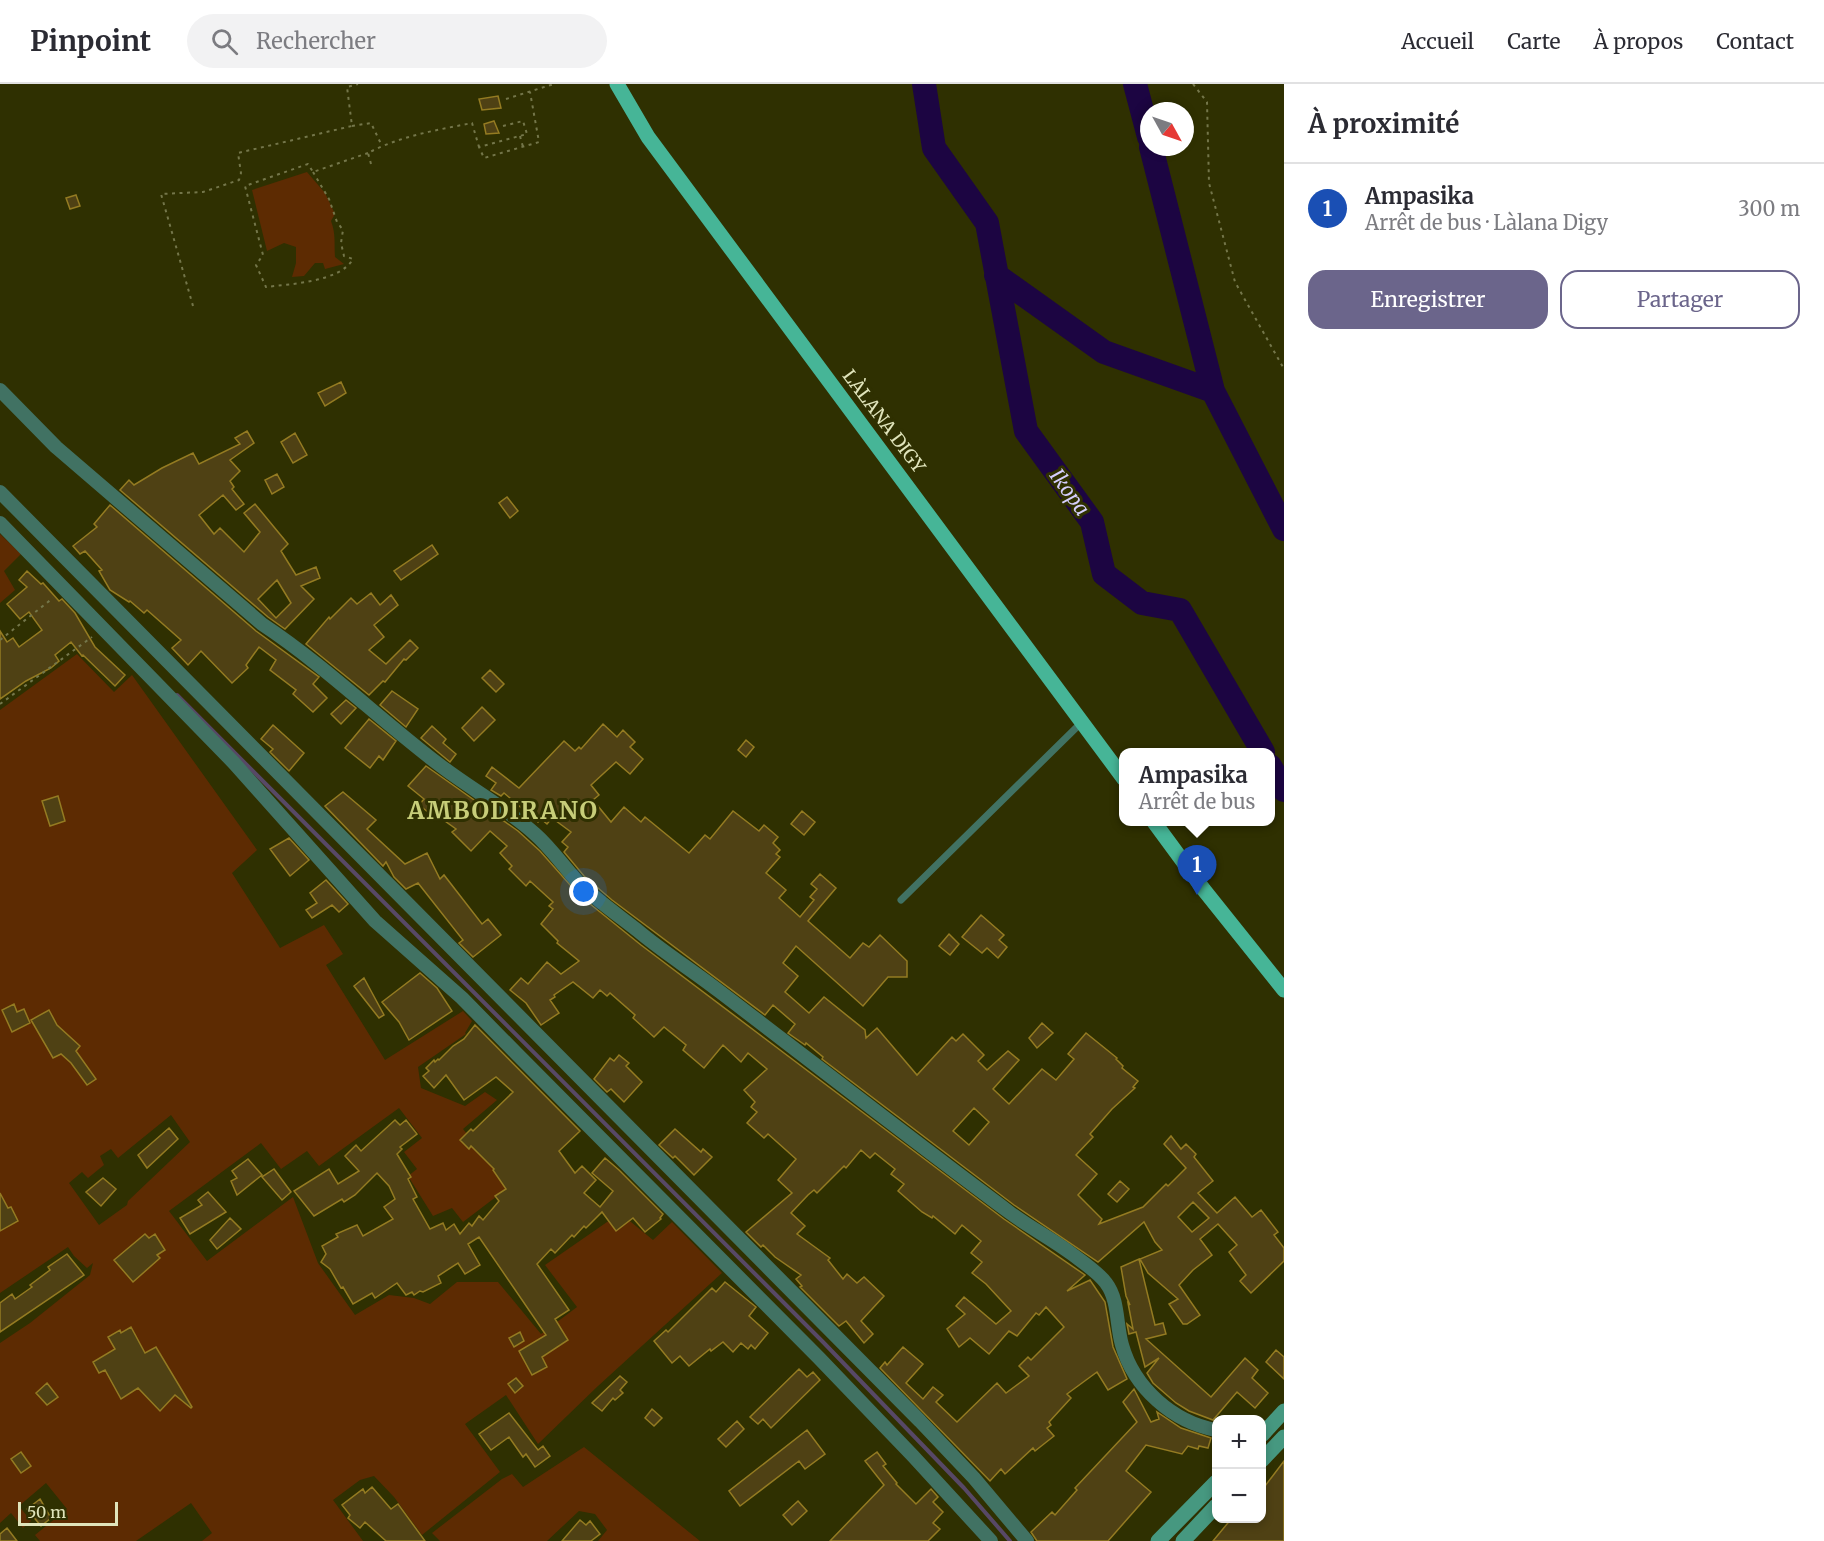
<!DOCTYPE html>
<html lang="fr">
<meta charset="utf-8">
<style>
:root{--surface:#fff;--page:#f2f2f3;--text:#2b2b33;--muted:#7c7c81;--line:#e1e1e2;--accent:#6b658b}
body{margin:0;font-family:Merriweather,serif;background:var(--page);color:var(--text)}
.controls{position:absolute;right:18px;bottom:18px;display:grid;overflow:hidden;border-radius:12px;box-shadow:0 3px 9px #0003}
.controls button{width:54px;height:54px;display:grid;place-items:center;padding:0;border:0;border-bottom:2px solid var(--line);background:var(--surface);color:var(--text);font:30px sans-serif}
.compass{position:absolute;left:1140px;top:18px;width:54px;height:54px;border-radius:50%;background:var(--surface);box-shadow:0 3px 9px #0003;rotate:130deg}
.scale{position:absolute;left:18px;bottom:15px;width:100px;box-sizing:border-box;padding-left:6px;border:3px solid #e0e4bb;border-top:0;font-size:16px;line-height:21px;white-space:nowrap;color:#e0e4bb;-webkit-text-stroke:4px #2f3001;paint-order:stroke}
.you{position:absolute;left:584px;top:808px;width:21px;height:21px;margin:-15px;border:4px solid #fff;border-radius:50%;background:#1a73e8;box-shadow:0 0 0 9px #1a73e833}
.badge{display:grid;place-items:center;width:39px;height:39px;border-radius:50%;background:var(--accent);color:#fff;font-size:20px;font-weight:700}
.pin{position:absolute;translate:-50% -50px;filter:drop-shadow(0 2px 3px #0008)}
.pin::after{content:'';position:absolute;top:32px;width:21px;height:18px;background:inherit;clip-path:polygon(0 0,100% 0,50% 100%)}
.popup{position:absolute;left:1119px;top:664px;width:156px;height:78px;box-sizing:border-box;display:grid;place-content:center;border-radius:12px;background:var(--surface);filter:drop-shadow(0 2px 4px #0005);font-size:20px;white-space:nowrap;color:var(--muted)}
.popup b{font-size:22px;color:var(--text)}
.popup::after{content:'';position:absolute;left:50%;top:100%;margin-left:-12px;border:12px solid transparent;border-top-color:var(--surface)}
.list{margin:0;padding:0;list-style:none}
h2{display:flex;justify-content:space-between;align-items:center;height:78px;margin:0;padding:0 24px;font-size:26px}
h2 small{font-size:20px;font-weight:400;color:var(--muted)}
.list li{display:grid;grid-template-columns:39px 1fr auto;gap:18px;align-items:center;box-sizing:border-box;height:90px;padding:0 24px;border-top:2px solid var(--line)}
.list b{display:block;font-size:22px;white-space:nowrap}
.list p{margin:0;font-size:20px;white-space:nowrap;color:var(--muted)}
.list em{font-size:20px;font-style:normal;color:var(--muted)}
.actions{display:flex;gap:12px;padding:18px 24px}
.actions a{flex:1;padding:14px 0;border:2px solid var(--accent);border-radius:18px;text-align:center;font-size:21px;color:var(--accent)}
.actions .main{background:var(--accent);color:#fff}
.icon{flex:none;width:33px;height:33px;fill:none;stroke:currentColor;stroke-width:2;stroke-linecap:round;stroke-linejoin:round}
.map{position:relative;flex:none;width:1284px;height:1457px;overflow:hidden}
header{display:flex;align-items:center;gap:36px;box-sizing:border-box;height:84px;padding:0 30px;background:var(--surface);border-bottom:2px solid var(--line)}
header strong{font-size:28px}
nav{display:flex;gap:33px;margin-inline-start:auto;font-size:21px}
.search{width:420px;height:54px;background:var(--page);display:flex;align-items:center;gap:15px;box-sizing:border-box;padding:0 21px;border-radius:33px;color:var(--muted);font-size:22px}
main{display:flex}
aside{flex:1;background:var(--surface)}
.map>svg:first-child{display:block}
</style>
<header>
<strong>Pinpoint</strong>
<div class="search"><svg class="icon" aria-label="search" viewBox="0 0 24 24"><circle cx="10" cy="10" r="6"/><path d="M15 15l6 6"/></svg>Rechercher</div>
<nav><a>Accueil</a><a>Carte</a><a>À propos</a><a>Contact</a></nav>
</header>
<main>
<div class="map">
<svg width="1284" height="1457" viewBox="0 0 1284 1457">
<rect width="100%" height="100%" fill="#2f3001"/>
<!-- green -->
<path fill="#5d2b02" fill-rule="evenodd" d="M 307,88 L 325,109 L 335,130 L 331,137 C 336,150 334,160 335,173 L 344,180 L 325,185 L 323,179 L 315,179 L 304,192 L 292,193 L 296,179 L 296,163 L 284,159 L 267,167 L 252,106 Z
M 0,450 L 21,470 L 4,487 L 15,506 L 0,519 Z
M 77,570 L 114,608 L 132,591 L 257,766 L 232,789 L 280,864 L 324,841 L 343,870 L 326,881 L 385,976 L 463,927 L 472,937 L 465,949 L 466,950 L 418,983 L 421,1004 L 465,1022 L 485,1008 L 497,1016 L 463,1045 L 509,1103 L 463,1138 L 452,1124 L 433,1132 L 408,1092 L 417,1085 L 404,1068 L 422,1054 L 399,1024 L 319,1082 L 307,1067 L 281,1085 L 261,1059 L 169,1127 L 207,1177 L 293,1113 L 318,1179 L 355,1231 L 389,1211 L 414,1214 L 430,1220 L 457,1198 L 498,1198 L 541,1250 L 577,1223 L 545,1181 L 620,1129 L 653,1156 L 672,1138 L 722,1189 L 598,1302 L 538,1360 L 506,1311 L 465,1340 L 500,1388 L 422,1451 L 394,1413 L 374,1392 L 360,1396 L 333,1416 L 363,1457 L 202,1457 L 212,1449 L 191,1419 L 136,1457 L 40,1457 L 35,1451 L 67,1425 L 46,1399 L 19,1422 L 31,1437 L 23,1444 L 11,1429 L 0,1439 L 0,1259 L 30,1239 L 90,1191 L 93,1179 L 87,1184 L 74,1172 L 68,1163 L 0,1209 L 0,626 ZM 171,1031 L 190,1058 L 128,1117 L 127,1121 L 99,1141 L 69,1099 L 82,1088 L 88,1094 L 104,1081 L 100,1072 L 111,1065 L 118,1074 Z
M 584,1363 L 700,1457 L 598,1457 L 607,1446 L 595,1430 L 579,1427 L 547,1457 L 440,1457 L 432,1449 L 502,1395 L 512,1390 L 523,1403 Z"/>
<g fill="none" stroke-linecap="round" stroke-linejoin="round">
<!-- stream -->
<path stroke="#574866" stroke-width="4" d="M 177,611 L 823,1258 L 964,1404 L 1010,1457"/>
<!-- river -->
<path stroke="#1c0542" stroke-width="24" d="M 924,0 L 934,64 L 987,139 L 1026,347 L 1092,438 L 1104,490 L 1142,519 L 1180,526 L 1263,668
M 1135,0 L 1149,53
M 1151,63 L 1213,307 L 1284,445
M 996,191 L 1104,268 L 1213,307
M 1270,682 L 1284,706"/>
</g>
<!-- building -->
<path fill="#4f4114" stroke="#947b22" stroke-width="1.5" fill-rule="evenodd" d="M 498,12 L 501,24 L 482,26 L 479,15 Z
M 494,37 L 499,49 L 486,50 L 484,40 Z
M 76,111 L 80,122 L 70,125 L 66,114 Z
M 341,298 L 346,309 L 325,322 L 318,309 Z
M 247,347 L 254,359 L 230,376 L 240,387 L 230,397 L 234,403 L 232,405 L 244,420 L 236,426 L 223,411 L 199,431 L 214,450 L 220,444 L 244,468 L 260,448 L 244,429 L 255,420 L 288,460 L 281,467 L 296,491 L 316,483 L 320,494 L 301,502 L 314,515 L 285,545 L 268,533 L 120,406 L 129,396 L 134,401 L 162,384 L 193,369 L 199,380 L 240,360 L 235,354 ZM 277,496 L 291,519 L 276,534 L 258,515 Z
M 295,349 L 307,371 L 293,379 L 281,358 Z
M 277,390 L 284,403 L 272,410 L 265,396 Z
M 507,413 L 518,427 L 510,434 L 499,419 Z
M 110,421 L 256,547 L 319,593 L 313,600 L 327,614 L 313,628 L 293,610 L 296,606 L 270,586 L 276,576 L 259,563 L 246,581 L 248,584 L 232,599 L 201,567 L 188,581 L 172,564 L 181,556 L 147,526 L 144,529 L 130,517 L 129,518 L 110,506 L 99,487 L 102,486 L 85,467 L 80,470 L 73,462 L 97,443 L 94,440 Z
M 432,461 L 438,470 L 401,496 L 394,487 Z
M 27,487 L 41,500 L 43,499 L 59,517 L 62,515 L 75,529 L 95,563 L 125,591 L 115,602 L 83,571 L 82,572 L 71,558 L 55,571 L 59,577 L 51,584 L 26,597 L 0,615 L 0,547 L 7,558 L 13,554 L 19,563 L 42,546 L 29,528 L 20,535 L 7,520 L 27,503 L 19,496 Z
M 371,509 L 380,521 L 391,511 L 398,521 L 374,541 L 384,553 L 369,566 L 386,580 L 410,556 L 418,564 L 406,576 L 404,575 L 385,598 L 383,597 L 369,611 L 306,560 L 329,533 L 330,535 L 351,514 L 357,520 Z
M 490,586 L 504,600 L 496,608 L 482,594 Z
M 392,607 L 418,625 L 406,643 L 380,621 Z
M 346,616 L 356,624 L 341,640 L 331,630 Z
M 482,623 L 495,636 L 474,657 L 462,644 Z
M 369,635 L 396,657 L 383,676 L 379,672 L 370,684 L 345,664 Z
M 603,640 L 617,653 L 623,646 L 635,658 L 630,663 L 643,675 L 630,690 L 616,678 L 591,701 L 599,711 L 593,716 L 611,738 L 624,723 L 641,738 L 645,733 L 689,769 L 705,751 L 710,755 L 733,727 L 759,747 L 764,741 L 778,753 L 773,759 L 780,766 L 776,770 L 780,773 L 766,789 L 786,806 L 779,814 L 800,833 L 814,816 L 810,813 L 817,805 L 811,800 L 820,790 L 836,804 L 808,837 L 850,874 L 863,859 L 869,863 L 880,851 L 907,877 L 907,893 L 888,893 L 863,922 L 796,862 L 783,879 L 798,892 L 785,908 L 809,929 L 824,913 L 865,946 L 866,954 L 877,944 L 917,991 L 952,953 L 956,957 L 963,950 L 984,971 L 978,977 L 987,986 L 1008,967 L 1019,976 L 993,1005 L 1009,1020 L 1042,985 L 1056,996 L 1074,975 L 1068,970 L 1086,949 L 1117,974 L 1116,975 L 1123,982 L 1122,984 L 1138,997 L 1133,1003 L 1135,1004 L 1112,1025 L 1090,1050 L 1093,1053 L 1076,1071 L 1097,1090 L 1078,1111 L 1102,1135 L 1099,1140 L 1143,1123 L 1166,1100 L 1168,1102 L 1186,1084 L 1164,1060 L 1171,1052 L 1181,1065 L 1186,1060 L 1196,1070 L 1194,1073 L 1213,1097 L 1198,1109 L 1217,1129 L 1235,1113 L 1252,1133 L 1261,1126 L 1278,1148 L 1274,1151 L 1284,1164 L 1284,1177 L 1251,1209 L 1240,1197 L 1246,1191 L 1229,1168 L 1237,1161 L 1218,1140 L 1200,1155 L 1212,1171 L 1193,1186 L 1179,1201 L 1200,1231 L 1187,1240 L 1183,1240 L 1169,1220 L 1178,1215 L 1148,1189 L 1140,1175 L 1162,1166 L 1155,1158 L 1144,1138 L 1098,1178 L 1014,1121 L 822,975 L 823,973 L 806,959 L 805,961 L 788,949 L 795,940 L 773,921 L 765,931 L 612,816 L 584,792 L 564,768 L 568,763 L 562,758 L 571,748 L 552,734 L 547,740 L 541,735 L 538,738 L 504,709 L 501,712 L 491,706 L 496,699 L 486,692 L 492,683 L 519,704 L 564,657 L 575,667 L 579,663 L 581,665 ZM 974,1024 L 989,1038 L 969,1061 L 953,1047 ZM 1193,1118 L 1209,1134 L 1192,1148 L 1178,1133 Z
M 273,641 L 304,669 L 289,687 L 270,668 L 273,665 L 261,655 Z
M 432,642 L 446,655 L 443,659 L 456,670 L 450,678 L 421,654 Z
M 746,656 L 754,663 L 746,673 L 738,666 Z
M 426,682 L 518,747 L 540,767 L 579,811 L 641,861 L 1004,1135 L 1085,1191 L 1067,1207 L 1090,1196 L 1105,1218 L 1113,1263 L 1127,1295 L 1108,1306 L 1097,1288 L 1067,1310 L 1071,1314 L 1049,1338 L 1051,1341 L 1047,1344 L 1054,1352 L 1035,1367 L 1033,1364 L 1005,1390 L 1001,1385 L 990,1397 L 880,1284 L 885,1278 L 887,1281 L 903,1263 L 923,1280 L 906,1299 L 923,1315 L 933,1303 L 943,1311 L 936,1318 L 957,1338 L 997,1299 L 1006,1309 L 1029,1292 L 1019,1282 L 1028,1273 L 1031,1276 L 1064,1243 L 1046,1223 L 1039,1231 L 1036,1229 L 1017,1252 L 1009,1247 L 989,1270 L 970,1254 L 959,1263 L 947,1245 L 965,1230 L 956,1222 L 964,1213 L 996,1240 L 1011,1227 L 986,1200 L 972,1189 L 982,1178 L 971,1169 L 981,1157 L 962,1141 L 955,1150 L 933,1132 L 932,1134 L 922,1128 L 898,1107 L 904,1100 L 891,1090 L 895,1085 L 875,1069 L 870,1074 L 861,1066 L 846,1084 L 844,1082 L 817,1109 L 814,1106 L 808,1111 L 791,1129 L 805,1142 L 797,1150 L 830,1174 L 828,1176 L 843,1195 L 847,1190 L 857,1199 L 864,1193 L 884,1212 L 861,1237 L 873,1250 L 864,1259 L 846,1237 L 839,1242 L 800,1203 L 802,1202 L 796,1195 L 801,1191 L 775,1173 L 763,1161 L 761,1163 L 746,1148 L 792,1109 L 778,1096 L 796,1075 L 768,1050 L 764,1054 L 747,1039 L 757,1028 L 751,1023 L 755,1018 L 744,1006 L 767,985 L 748,969 L 741,978 L 723,961 L 704,984 L 683,966 L 686,961 L 664,943 L 654,953 L 633,934 L 635,931 L 610,909 L 607,912 L 600,906 L 593,914 L 573,898 L 554,911 L 555,913 L 550,916 L 559,929 L 541,941 L 526,919 L 510,906 L 521,894 L 528,900 L 547,878 L 561,890 L 579,877 L 557,859 L 558,857 L 541,840 L 553,825 L 549,822 L 553,818 L 530,797 L 526,802 L 509,785 L 512,782 L 500,769 L 507,762 L 490,747 L 471,767 L 452,748 L 456,745 L 435,730 L 433,732 L 419,721 L 424,715 L 408,702 Z
M 343,708 L 376,736 L 367,745 L 405,780 L 427,769 L 440,795 L 444,791 L 482,840 L 488,835 L 501,851 L 473,873 L 459,859 L 463,856 L 418,799 L 406,805 L 394,793 L 386,778 L 383,782 L 325,722 Z
M 58,712 L 65,737 L 50,742 L 42,717 Z
M 802,727 L 815,738 L 804,751 L 791,740 Z
M 289,754 L 309,776 L 290,792 L 270,765 Z
M 326,796 L 348,820 L 339,828 L 332,821 L 312,834 L 306,826 L 317,819 L 310,809 Z
M 981,831 L 1004,851 L 999,856 L 1007,863 L 998,874 L 987,864 L 982,869 L 962,853 Z
M 949,850 L 959,860 L 950,871 L 939,862 Z
M 420,889 L 437,904 L 452,927 L 409,956 L 399,938 L 382,918 Z
M 364,894 L 384,931 L 379,934 L 354,902 Z
M 14,920 L 17,928 L 24,925 L 30,939 L 12,948 L 2,926 Z
M 49,926 L 57,941 L 80,962 L 76,967 L 96,995 L 87,1001 L 71,979 L 61,970 L 53,974 L 31,936 Z
M 1042,939 L 1053,949 L 1037,964 L 1029,954 Z
M 475,941 L 580,1047 L 559,1067 L 575,1089 L 582,1082 L 596,1096 L 584,1109 L 600,1123 L 613,1107 L 592,1089 L 605,1074 L 619,1086 L 663,1130 L 660,1134 L 661,1135 L 645,1148 L 633,1134 L 616,1147 L 602,1128 L 586,1144 L 584,1142 L 574,1153 L 572,1151 L 555,1169 L 551,1165 L 537,1180 L 569,1226 L 555,1235 L 568,1256 L 542,1273 L 547,1283 L 532,1291 L 519,1267 L 546,1251 L 479,1153 L 468,1160 L 480,1181 L 465,1190 L 458,1179 L 438,1192 L 441,1199 L 423,1208 L 420,1207 L 414,1211 L 412,1208 L 406,1211 L 397,1199 L 375,1214 L 372,1209 L 353,1220 L 343,1203 L 341,1204 L 330,1185 L 321,1178 L 326,1170 L 322,1162 L 338,1153 L 336,1150 L 357,1141 L 363,1152 L 393,1135 L 384,1123 L 395,1115 L 389,1102 L 377,1089 L 355,1111 L 344,1118 L 342,1115 L 314,1132 L 294,1107 L 329,1085 L 338,1100 L 359,1087 L 345,1072 L 356,1061 L 361,1067 L 395,1036 L 400,1041 L 406,1036 L 417,1050 L 400,1063 L 402,1065 L 397,1070 L 411,1093 L 408,1095 L 417,1113 L 413,1115 L 430,1145 L 443,1139 L 446,1146 L 454,1140 L 460,1150 L 469,1139 L 472,1142 L 479,1132 L 483,1136 L 499,1117 L 495,1112 L 506,1105 L 493,1086 L 494,1085 L 471,1062 L 469,1065 L 460,1056 L 471,1045 L 473,1047 L 513,1008 L 496,993 L 464,1016 L 446,991 L 434,1004 L 423,992 L 429,987 L 426,984 L 434,976 L 435,978 L 438,975 L 439,976 L 453,962 L 464,955 Z
M 619,971 L 629,979 L 626,982 L 642,998 L 624,1018 L 611,1005 L 607,1008 L 594,995 L 610,974 L 614,977 Z
M 169,1044 L 178,1055 L 147,1084 L 138,1071 Z
M 675,1045 L 701,1068 L 703,1065 L 712,1073 L 694,1091 L 675,1072 L 673,1074 L 659,1061 Z
M 248,1075 L 262,1091 L 237,1111 L 231,1097 L 237,1094 L 232,1087 Z
M 274,1085 L 291,1108 L 282,1116 L 262,1093 Z
M 103,1094 L 116,1105 L 101,1122 L 86,1108 Z
M 1120,1097 L 1129,1105 L 1117,1118 L 1108,1110 Z
M 208,1108 L 226,1128 L 190,1150 L 180,1134 L 202,1121 L 198,1116 Z
M 0,1109 L 8,1124 L 11,1123 L 18,1137 L 0,1147 Z
M 230,1134 L 241,1145 L 217,1165 L 210,1156 Z
M 145,1150 L 149,1154 L 155,1150 L 165,1166 L 157,1171 L 160,1174 L 133,1198 L 114,1176 Z
M 67,1170 L 84,1191 L 0,1248 L 0,1219 L 12,1210 L 15,1215 L 32,1203 L 30,1201 L 50,1186 L 48,1183 Z
M 1139,1175 L 1155,1241 L 1163,1239 L 1166,1250 L 1146,1255 L 1211,1313 L 1245,1274 L 1258,1286 L 1252,1294 L 1268,1309 L 1255,1324 L 1237,1308 L 1213,1336 L 1189,1327 L 1176,1319 L 1153,1299 L 1147,1289 L 1159,1274 L 1145,1283 L 1136,1248 L 1129,1250 L 1127,1240 L 1133,1245 L 1128,1219 L 1130,1221 L 1126,1212 L 1121,1183 Z
M 725,1198 L 756,1223 L 749,1232 L 768,1249 L 755,1265 L 751,1261 L 748,1265 L 741,1259 L 733,1268 L 723,1258 L 711,1267 L 710,1265 L 689,1282 L 680,1272 L 672,1279 L 654,1257 L 666,1246 L 668,1248 L 712,1204 L 716,1208 Z
M 131,1243 L 145,1269 L 156,1263 L 192,1323 L 191,1324 L 175,1311 L 160,1327 L 138,1304 L 121,1315 L 105,1286 L 99,1289 L 93,1278 L 115,1265 L 108,1253 L 120,1246 L 121,1249 Z
M 520,1248 L 524,1257 L 514,1263 L 509,1254 Z
M 1276,1266 L 1284,1273 L 1284,1295 L 1266,1278 Z
M 799,1285 L 807,1293 L 813,1288 L 820,1296 L 771,1344 L 763,1335 L 758,1340 L 750,1333 Z
M 620,1292 L 627,1298 L 620,1306 L 623,1309 L 615,1316 L 613,1314 L 602,1327 L 592,1319 Z
M 516,1294 L 523,1302 L 515,1309 L 508,1300 Z
M 47,1299 L 58,1313 L 47,1321 L 36,1309 Z
M 1134,1305 L 1151,1338 L 1159,1335 L 1157,1328 L 1181,1344 L 1211,1354 L 1208,1364 L 1199,1362 L 1198,1365 L 1188,1362 L 1182,1370 L 1146,1361 L 1126,1387 L 1151,1408 L 1108,1457 L 1037,1457 L 1031,1448 L 1052,1428 L 1055,1431 L 1077,1406 L 1075,1404 L 1137,1338 L 1123,1318 Z
M 652,1325 L 662,1334 L 654,1342 L 645,1334 Z
M 509,1329 L 538,1366 L 543,1362 L 550,1372 L 535,1383 L 526,1370 L 523,1373 L 509,1353 L 491,1366 L 479,1350 Z
M 737,1337 L 744,1345 L 726,1363 L 718,1355 Z
M 807,1346 L 825,1370 L 805,1385 L 799,1377 L 740,1422 L 729,1407 Z
M 21,1368 L 31,1382 L 21,1389 L 11,1375 Z
M 877,1368 L 886,1380 L 883,1382 L 897,1399 L 896,1400 L 916,1420 L 931,1405 L 938,1413 L 933,1418 L 943,1428 L 933,1439 L 940,1445 L 928,1457 L 830,1457 L 884,1401 L 865,1377 Z
M 1284,1377 L 1284,1457 L 1213,1457 L 1232,1434 L 1262,1434 L 1262,1406 Z
M 372,1403 L 391,1425 L 398,1420 L 425,1457 L 386,1457 L 365,1438 L 360,1444 L 348,1434 L 350,1431 L 342,1421 L 363,1405 L 365,1409 Z
M 40,1415 L 51,1434 L 41,1442 L 27,1425 Z
M 798,1417 L 807,1427 L 792,1441 L 783,1431 Z
M 580,1436 L 586,1441 L 590,1437 L 600,1450 L 591,1457 L 562,1457 Z
M 7,1444 L 17,1457 L 0,1457 L 0,1450 Z"/>
<g fill="none" stroke-linecap="round" stroke-linejoin="round">
<!-- path -->
<path stroke="#74764a" stroke-width="2" stroke-dasharray="3 4.5" stroke-linecap="butt" d="M 1193,0 L 1207,18 L 1209,99 L 1235,198 L 1284,285
M 506,15 L 554,0
M 352,42 L 371,39 L 382,62
M 503,42 L 523,37 L 527,50 L 479,63 L 484,74 L 539,58 L 530,8
M 520,52 L 523,63
M 371,80 L 368,69 C 400,52 437,46 472,39 L 479,63
M 313,88 L 329,115 L 337,138 L 343,146 L 341,159 L 344,172 L 353,175 C 340,198 290,200 266,203 L 256,181 L 263,171 L 245,102 L 308,80 L 313,88 L 368,69
M 193,222 L 161,110 L 203,108 L 239,96 L 241,89 L 238,69 L 352,42 L 347,3 L 358,0
M 0,556 L 53,514
M 0,620 L 92,553"/>
<!-- service -->
<path stroke="#417263" stroke-width="7" d="M 901,816 L 1082,638"/>
<!-- minor -->
<path stroke="#417263" stroke-width="14" d="M 0,306 L 56,363 L 262,540 C 324,581 378,634 437,679 C 469,704 505,723 535,750 C 551,764 563,782 578,798 C 595,815 618,831 637,846 C 663,868 692,886 719,907 C 816,981 911,1055 1009,1128 C 1029,1143 1052,1155 1072,1170 C 1084,1179 1098,1188 1106,1199 C 1119,1216 1116,1241 1122,1261 C 1134,1304 1173,1338 1216,1346
M 0,408 L 920,1337 L 974,1394 L 1027,1457
M 0,439 L 234,679 L 375,837 L 462,914 L 516,969 L 819,1274 L 913,1372 L 991,1457"/>
<!-- secondary -->
<path stroke="#469880" stroke-width="15" d="M 1262,1351 L 1284,1327
M 1262,1376 L 1284,1353
M 1158,1457 L 1216,1398
M 1183,1457 L 1216,1422"/>
<!-- primary -->
<path stroke="#46b597" stroke-width="15" d="M 617,0 L 648,53 L 1124,695
M 1154,738 L 1204,806 L 1284,906"/>
</g>
<g text-anchor="middle" dominant-baseline="central" stroke-width="6" stroke-linejoin="round" paint-order="stroke">
<!-- street labels -->
<g font-size="18" fill="#e0e4bb" stroke="#2f3001">
<text transform="translate(884 337) rotate(53)">LÀLANA DIGY</text>
</g>
<!-- water labels -->
<g font-size="20" font-style="italic" fill="#d5cefd" stroke="#2f3001">
<text transform="translate(1070 408) rotate(54)">Ikopa</text>
</g>
<!-- district labels -->
<g font-size="24" font-weight="bold" letter-spacing="1.5" fill="#c7cd79" stroke="#2f3001">
<text x="503" y="726">AMBODIRANO</text>
</g>
</g>
</svg>
<div class="controls">
<button>+</button>
<button>−</button>
</div>
<svg class="compass" viewBox="-18 -18 36 36"><path d="M0-13l5 13h-10z" fill="#e53935"/><path d="M0 13l5-13h-10z" fill="#7c7c81"/></svg>
<div class="scale">50 m</div>
<div class="you"></div>
<div class="pin badge" style="left:1197px;top:811px;background:#1a4fb4">1</div>
<div class="popup"><b>Ampasika</b>Arrêt de bus</div>
</div>
<aside>
<h2>À proximité<small></small></h2>
<ul class="list">
<li><span class="badge" style="background:#1a4fb4">1</span><div><b>Ampasika</b><p>Arrêt de bus · Làlana Digy</p></div><em>300 m</em></li>
</ul>
<div class="actions"><a class="main">Enregistrer</a><a>Partager</a></div>
</aside>
</main>
